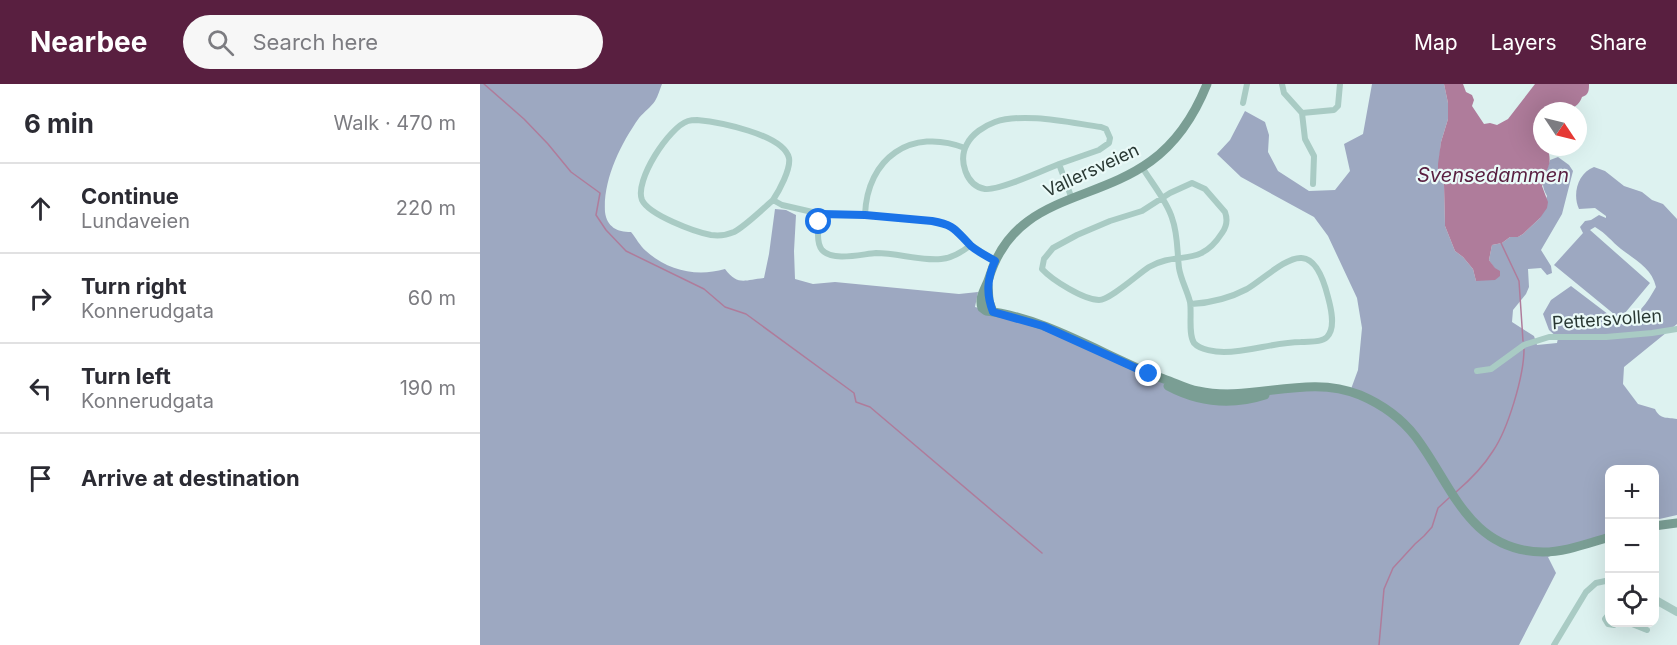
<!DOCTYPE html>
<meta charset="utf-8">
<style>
:root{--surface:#fff;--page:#f7f7f7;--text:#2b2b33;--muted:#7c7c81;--line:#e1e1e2;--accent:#591f40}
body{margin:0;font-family:Inter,sans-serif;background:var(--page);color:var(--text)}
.controls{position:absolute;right:18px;bottom:18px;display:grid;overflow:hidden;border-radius:12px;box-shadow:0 6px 24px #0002}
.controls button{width:54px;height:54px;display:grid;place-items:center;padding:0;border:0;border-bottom:2px solid var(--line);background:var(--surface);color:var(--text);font:30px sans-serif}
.compass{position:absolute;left:1053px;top:18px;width:54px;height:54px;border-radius:50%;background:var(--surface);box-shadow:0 6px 24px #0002;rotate:125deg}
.stop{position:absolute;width:18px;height:18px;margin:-14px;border:4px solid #1a73e8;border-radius:50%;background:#fff}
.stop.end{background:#1a73e8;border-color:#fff;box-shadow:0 2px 6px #0008}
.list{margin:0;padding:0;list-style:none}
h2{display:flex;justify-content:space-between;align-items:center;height:78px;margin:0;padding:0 24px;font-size:26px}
h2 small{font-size:20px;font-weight:400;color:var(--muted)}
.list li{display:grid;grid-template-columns:39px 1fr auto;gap:18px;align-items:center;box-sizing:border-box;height:90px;padding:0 24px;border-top:2px solid var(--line)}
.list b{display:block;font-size:22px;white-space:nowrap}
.list p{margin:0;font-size:20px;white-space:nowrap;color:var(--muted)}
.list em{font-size:20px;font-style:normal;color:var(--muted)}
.icon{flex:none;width:33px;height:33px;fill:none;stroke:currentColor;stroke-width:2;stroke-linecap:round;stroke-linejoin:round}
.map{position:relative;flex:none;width:1197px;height:561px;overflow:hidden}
header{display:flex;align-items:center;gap:36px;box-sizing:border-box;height:84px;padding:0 30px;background:var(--accent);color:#fff}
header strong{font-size:28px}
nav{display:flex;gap:33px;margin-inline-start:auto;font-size:21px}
.search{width:420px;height:54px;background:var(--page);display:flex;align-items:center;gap:15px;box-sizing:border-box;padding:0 21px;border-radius:33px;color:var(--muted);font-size:22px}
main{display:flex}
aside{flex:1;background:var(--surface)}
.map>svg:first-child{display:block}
</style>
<header>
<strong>Nearbee</strong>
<div class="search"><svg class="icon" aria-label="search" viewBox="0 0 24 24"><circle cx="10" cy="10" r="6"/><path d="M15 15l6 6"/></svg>Search here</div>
<nav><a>Map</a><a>Layers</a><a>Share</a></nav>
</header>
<main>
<aside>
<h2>6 min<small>Walk · 470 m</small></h2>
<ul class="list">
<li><svg class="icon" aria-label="ahead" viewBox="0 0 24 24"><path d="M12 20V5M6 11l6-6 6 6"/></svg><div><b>Continue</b><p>Lundaveien</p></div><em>220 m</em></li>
<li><svg class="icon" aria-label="right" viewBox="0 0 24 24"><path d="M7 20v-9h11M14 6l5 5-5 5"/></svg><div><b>Turn right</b><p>Konnerudgata</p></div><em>60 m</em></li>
<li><svg class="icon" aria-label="left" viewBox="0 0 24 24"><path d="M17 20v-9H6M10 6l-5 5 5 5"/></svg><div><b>Turn left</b><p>Konnerudgata</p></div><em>190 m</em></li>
<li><svg class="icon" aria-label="arrive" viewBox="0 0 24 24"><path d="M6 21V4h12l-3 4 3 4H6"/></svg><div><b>Arrive at destination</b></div></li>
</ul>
</aside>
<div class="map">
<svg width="1197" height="561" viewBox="0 0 1197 561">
<rect width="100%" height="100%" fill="#ddf2f0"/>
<!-- green -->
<path fill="#9da8c1" d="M 0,0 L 182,0 C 180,5 178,12 175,17 C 171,23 164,28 159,34 C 140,61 123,96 125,128 C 127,143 137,148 151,148 C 156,154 160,162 166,167 C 188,187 217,193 245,185 C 258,202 264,196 284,194 L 289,170 L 295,125 L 306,126 L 316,131 L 314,167 L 315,195 L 333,200 L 355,198 L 479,210 L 498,208 L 495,223 L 546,236 L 704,307 L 805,304 L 871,305 L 878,286 L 882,244 L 877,214 L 848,152 L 834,133 L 761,93 L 737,70 L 750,56 L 765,27 L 785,38 L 789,51 L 788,68 L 798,87 L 829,107 L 855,106 L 870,87 L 864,60 L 883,50 L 892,0 L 964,0 L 968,19 L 968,35 L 961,58 L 958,91 L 964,101 L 965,142 L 975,167 L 983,173 L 993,185 L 996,197 L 1015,185 L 1009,176 L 1012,161 L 1022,159 L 1030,153 L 1038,153 L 1043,150 L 1060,134 L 1067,112 C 1058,96 1066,91 1070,76 L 1078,73 L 1089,81 L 1093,87 L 1082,130 L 1061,166 L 1071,182 L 1072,189 L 1067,191 L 1061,184 L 1048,185 L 1049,203 L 1046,210 L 1033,226 L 1032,238 L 1054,252 L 1057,261 L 1077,259 L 1078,254 L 1069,246 L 1063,230 L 1071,216 L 1091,202 L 1141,240 C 1158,232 1167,219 1176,203 C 1172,184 1154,175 1141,165 C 1131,157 1127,150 1115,143 L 1110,146 L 1170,199 L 1140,235 L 1074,181 L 1103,149 L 1100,143 L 1105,137 L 1111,136 L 1119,131 L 1126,134 L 1126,132 L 1115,124 L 1099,125 C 1092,110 1098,89 1114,83 L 1125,87 L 1144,102 L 1162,108 L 1172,116 L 1183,120 L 1197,135 L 1197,240 L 1144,283 L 1143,300 L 1158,320 L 1175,325 C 1180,336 1188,333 1197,335 L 1197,431 L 1175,436 L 1174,386 L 1130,386 L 1129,451 L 1068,473 L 1076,489 L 1039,561 L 0,561 Z"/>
<!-- water -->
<path fill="#af7c9b" d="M 964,0 L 983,0 L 986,8 L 992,11 L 994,16 L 992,22 L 1004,40 L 1010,39 L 1017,41 L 1028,35 L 1055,0 L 1109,0 C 1109,6 1109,11 1102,13 C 1096,30 1077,27 1062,27 L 1062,63 L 1073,63 L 1069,70 C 1071,79 1068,84 1064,92 L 1065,97 L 1062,102 L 1068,118 L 1067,124 L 1060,134 L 1043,150 L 1038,153 L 1030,153 L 1022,159 L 1012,161 L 1009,176 L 1015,184 L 1020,187 L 1020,192 L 1015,196 L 996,197 L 993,185 L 983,173 L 975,167 L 965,142 L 964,101 L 958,91 L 958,80 L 961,58 L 968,35 L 968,19 Z"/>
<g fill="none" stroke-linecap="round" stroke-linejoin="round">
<!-- stream -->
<path stroke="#af7c9b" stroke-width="1.5" d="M 4,0 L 44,35 L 68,60 L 91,88 L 120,109 L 116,131 L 126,146 L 146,167 L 224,205 L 245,223 L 266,230 L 374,309 L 376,318 L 390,323 L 562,469
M 1021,159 L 1039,197 L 1043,257
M 976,408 C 990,396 1003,383 1013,367 C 1028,345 1044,292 1044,265
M 899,561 L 904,505 L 913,484 L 935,460 L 944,452 L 952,443 L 958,424 L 970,413"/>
<!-- minor -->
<path stroke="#a9cbc4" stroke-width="6" d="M 802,0 L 804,9 L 822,29 L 825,55 L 834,72 L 833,100
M 763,19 L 767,0
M 822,29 L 854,26 L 858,22 L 860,0
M 217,36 C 238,38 303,50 309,74 C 311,85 299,107 293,116 C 283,125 264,143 254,148 C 247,151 238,152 231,151 C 215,148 169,131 162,116 C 154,97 189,43 208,37 C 211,36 214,36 217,36 Z
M 579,80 C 564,86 519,107 505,105 C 486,102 478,76 487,60 C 492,50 504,42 515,38 C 544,28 591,39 621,43 L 626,45 L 630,54 L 629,59 L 619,66 L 579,80 L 592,115
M 662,83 C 671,98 687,117 692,134 C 698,150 697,167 699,184 C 701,196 707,206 710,218 C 712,229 708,250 714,259 C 720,266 736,268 744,268 C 770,268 795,258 821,258 C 829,257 841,259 847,253 C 856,244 851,224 848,213 C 845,201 838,175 822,174 C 807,172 781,197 767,205 C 750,214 730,219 711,220
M 712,99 L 725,105 L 745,128 C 748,136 747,142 742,149 C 719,185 698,166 669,183 C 658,190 630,216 619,216 C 604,216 572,196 562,185 L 564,175 L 573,164 L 597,151 L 630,137 L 662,127 L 690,109 Z
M 293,116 L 302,121 L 341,130 L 385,131 L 452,137 L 466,140 L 476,145 L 491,161 L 515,177
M 341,130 C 339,140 335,157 342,166 C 353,178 382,170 396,169 C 418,169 440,177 461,175 C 473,174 482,168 491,161
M 385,131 C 387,74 431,43 485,64
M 997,287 L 1011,285 L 1044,261 L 1069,253 L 1126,253 L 1172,249 L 1197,245
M 1130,529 L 1125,535 L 1128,540 L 1134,541 L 1137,538
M 1147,538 L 1167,546
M 1074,561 L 1106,508 L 1116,499 L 1130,496"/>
<!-- tertiary -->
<path stroke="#a9cbc4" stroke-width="8" d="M 1174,515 L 1197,528"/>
<!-- secondary -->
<path stroke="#7a9e94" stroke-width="9" d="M 727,0 C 715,30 697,58 671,77 C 612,120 534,111 509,194 C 506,204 498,213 502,224 L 506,227 C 565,233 628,274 684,295 C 696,299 706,305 718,307 C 773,319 826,289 880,311 C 901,320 921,334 935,352 C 972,400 988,467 1063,468 C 1086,468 1108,459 1130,453
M 508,201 L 509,217 L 513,228
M 688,302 C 720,319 751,322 785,311
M 1174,442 L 1197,439"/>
</g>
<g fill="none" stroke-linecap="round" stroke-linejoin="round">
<!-- route -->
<path stroke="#1a73e8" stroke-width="8" d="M 339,138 L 341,130 L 385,131 L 452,137 C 475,141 475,146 491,162 C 498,168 507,172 515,177 C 507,195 506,210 513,228 L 563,242 L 669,290"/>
</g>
<g text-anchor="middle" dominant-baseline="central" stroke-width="4.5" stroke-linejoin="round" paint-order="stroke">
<!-- street labels -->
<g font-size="18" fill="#293833" stroke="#eafaf8">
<text transform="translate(611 86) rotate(-25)">Vallersveien</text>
<text transform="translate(1127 235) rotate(-4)">Pettersvollen</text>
</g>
<!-- water labels -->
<g font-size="20" font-style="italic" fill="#591f40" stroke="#eafaf8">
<text x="1013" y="91">Svensedammen</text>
</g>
</g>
</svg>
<div class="controls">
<button>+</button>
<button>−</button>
<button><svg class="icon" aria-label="locate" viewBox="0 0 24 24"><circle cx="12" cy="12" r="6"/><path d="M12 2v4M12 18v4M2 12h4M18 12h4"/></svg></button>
</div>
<svg class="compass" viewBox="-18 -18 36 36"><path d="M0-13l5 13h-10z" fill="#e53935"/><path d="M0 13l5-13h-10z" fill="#7c7c81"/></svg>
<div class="stop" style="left:339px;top:138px"></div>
<div class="stop end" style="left:669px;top:290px"></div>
</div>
</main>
